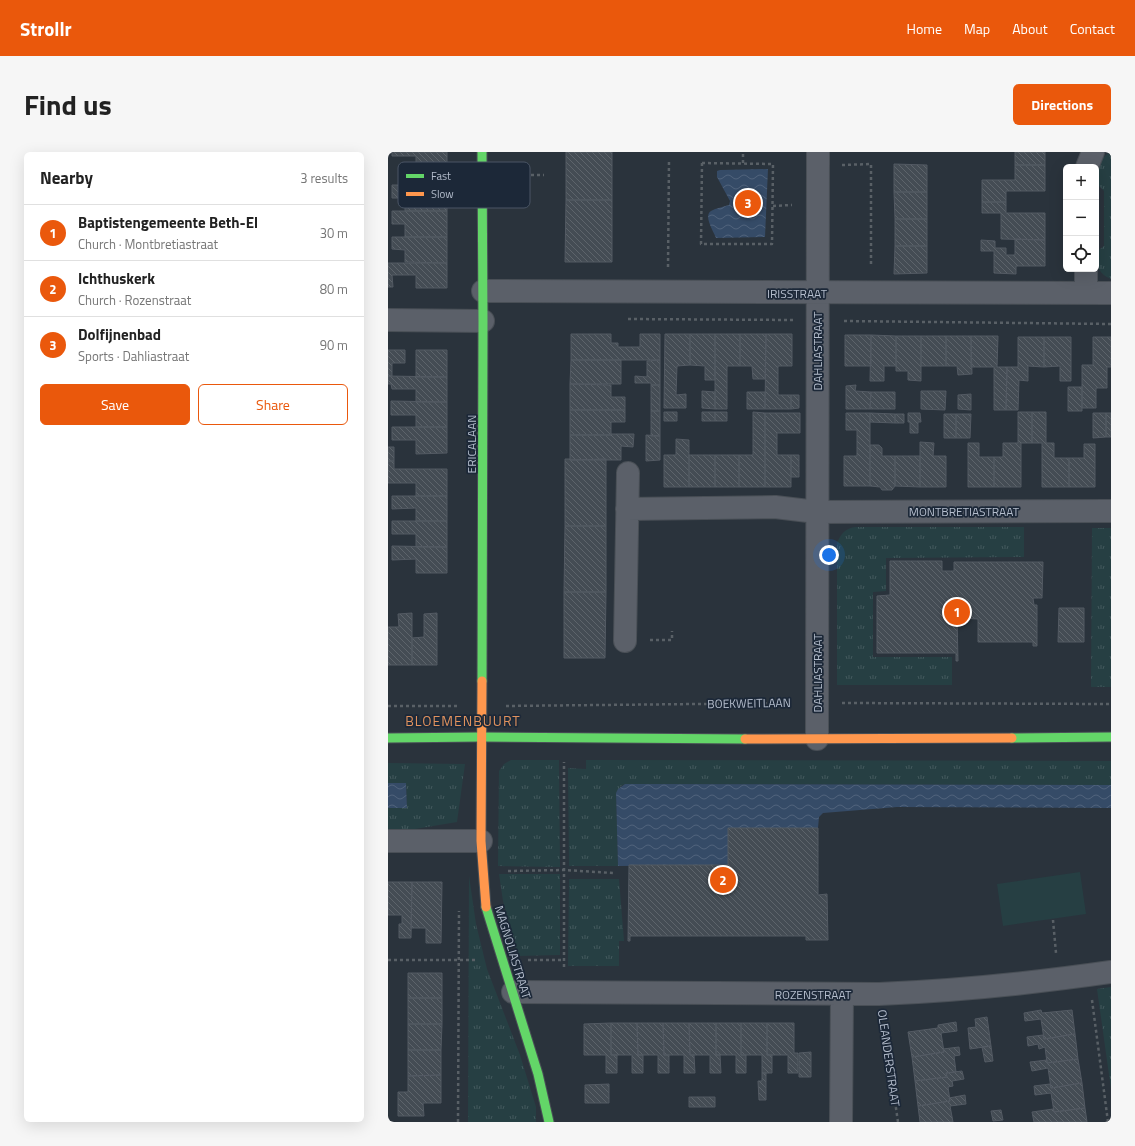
<!DOCTYPE html>
<meta charset="utf-8">
<style>
:root{--surface:#fff;--page:#f6f6f6;--text:#222;--muted:#767676;--line:#e0e0e0;--accent:#ea580c}
body{margin:0;font-family:"Titillium Web",sans-serif;background:var(--page);color:var(--text)}
.controls{position:absolute;right:12px;top:12px;display:grid;overflow:hidden;border-radius:6px;box-shadow:0 4px 16px #0002}
.controls button{width:36px;height:36px;display:grid;place-items:center;padding:0;border:0;border-bottom:1px solid var(--line);background:var(--surface);color:var(--text);font:20px sans-serif}
.you{position:absolute;left:441px;top:403px;width:14px;height:14px;margin:-10px;border:3px solid #fff;border-radius:50%;background:#1a73e8;box-shadow:0 0 0 6px #1a73e833}
.badge{display:grid;place-items:center;width:26px;height:26px;border-radius:50%;background:var(--accent);color:#fff;font-size:13px;font-weight:700}
.pin{position:absolute;translate:-50% -50%;border:2px solid #fff;box-shadow:0 1px 4px #0006}
.list{margin:0;padding:0;list-style:none}
h2{display:flex;justify-content:space-between;align-items:center;height:52px;margin:0;padding:0 16px;font-size:17px}
h2 small{font-size:13px;font-weight:400;color:var(--muted)}
.list li{display:grid;grid-template-columns:26px 1fr auto;gap:12px;align-items:center;box-sizing:border-box;height:56px;padding:0 16px;border-top:1px solid var(--line)}
.list b{display:block;font-size:15px;white-space:nowrap}
.list p{margin:0;font-size:13px;white-space:nowrap;color:var(--muted)}
.list em{font-size:13px;font-style:normal;color:var(--muted)}
.actions{display:flex;gap:8px;padding:12px 16px}
.actions a{flex:1;padding:9px 0;border:1px solid var(--accent);border-radius:6px;text-align:center;font-size:14px;color:var(--accent)}
.actions .main{background:var(--accent);color:#fff}
.icon{flex:none;width:22px;height:22px;fill:none;stroke:currentColor;stroke-width:2;stroke-linecap:round;stroke-linejoin:round}
.map{position:relative;flex:none;width:723px;height:970px;overflow:hidden;border-radius:6px}
header{display:flex;align-items:center;gap:24px;box-sizing:border-box;height:56px;padding:0 20px;background:var(--accent);color:#fff}
header strong{font-size:19px}
nav{display:flex;gap:22px;margin-inline-start:auto;font-size:14px}
.intro{display:flex;align-items:center;justify-content:space-between;box-sizing:border-box;height:96px;padding:0 24px}
h1{margin:0;font-size:28px}
.button{padding:10px 18px;border-radius:6px;background:var(--accent);color:#fff;font-size:14px;font-weight:700}
main{display:flex;gap:24px;padding:0 24px}
aside{flex:1;background:var(--surface);border-radius:6px;box-shadow:0 4px 16px #0002}
.map>svg:first-child{display:block}
</style>
<header>
<strong>Strollr</strong>
<nav><a>Home</a><a>Map</a><a>About</a><a>Contact</a></nav>
</header>
<div class="intro"><h1>Find us</h1><a class="button">Directions</a></div>
<main>
<aside>
<h2>Nearby<small>3 results</small></h2>
<ul class="list">
<li><span class="badge">1</span><div><b>Baptistengemeente Beth-El</b><p>Church · Montbretiastraat</p></div><em>30 m</em></li>
<li><span class="badge">2</span><div><b>Ichthuskerk</b><p>Church · Rozenstraat</p></div><em>80 m</em></li>
<li><span class="badge">3</span><div><b>Dolfijnenbad</b><p>Sports · Dahliastraat</p></div><em>90 m</em></li>
</ul>
<div class="actions"><a class="main">Save</a><a>Share</a></div>
</aside>
<div class="map">
<svg width="723" height="970" viewBox="0 0 723 970">
<defs>
<pattern id="grass-tufts" width="24" height="20" patternUnits="userSpaceOnUse"><rect width="24" height="20" fill="#263f43"/><path d="M3 7l-1-3M5 7V3M7 7l1-3M15 17l-1-3M17 17v-4M19 17l1-3" fill="none" stroke="#43595d"/></pattern>
<pattern id="water-waves" width="16" height="10" patternUnits="userSpaceOnUse"><rect width="16" height="10" fill="#354b67"/><path d="M0 5q4-4 8 0t8 0" fill="none" stroke="#50637c"/></pattern>
<pattern id="building-back-hatch" width="6" height="6" patternUnits="userSpaceOnUse"><rect width="6" height="6" fill="#444c54"/><path d="M-1 5l2 2M0 0l6 6M5-1l2 2" fill="none" stroke="#5d646b"/></pattern>
</defs>
<rect width="100%" height="100%" fill="#2a333c"/>
<!-- grass -->
<path fill="url(#grass-tufts)" d="M 722,0 L 723,0 L 723,127 C 710,122 708,112 708,100 L 716,94 L 716,39 L 708,31 C 708,18 710,8 722,0 Z
M 468,375 L 636,375 L 636,405 L 498,406 L 498,439 L 485,440 L 485,505 L 564,505 L 564,533 L 449,533 L 449,391 C 453,382 457,376 468,375 Z
M 704,376 L 723,376 L 723,535 L 703,535 Z
M 123,608 L 171,608 L 172,715 L 110,714 L 111,619 L 116,612 Z
M 198,608 L 723,609 L 723,633 L 237,632 L 233,634 L 228,641 L 230,714 L 181,714 L 180,616 L 198,617 Z
M 0,611 L 77,612 L 69,670 L 15,679 L 0,679 L 0,656 L 19,656 L 18,631 L 0,631 Z
M 111,722 L 172,722 L 172,803 L 130,804 L 115,749 Z
M 81,724 L 88,772 L 99,817 L 132,903 L 148,955 L 148,970 L 80,970 Z
M 181,727 L 231,727 L 236,789 L 231,789 L 231,814 L 180,814 Z
M 723,835 L 723,937 L 709,837 Z"/>
<!-- garden -->
<path fill="#263f43" d="M 692,720 L 698,762 L 615,774 L 609,732 Z"/>
<!-- water -->
<path fill="url(#water-waves)" d="M 380,17 L 377,85 L 328,86 C 326,80 315,64 323,59 C 328,56 335,55 341,53 L 342,49 L 329,25 L 329,19 L 332,18 Z
M 0,631 L 18,631 L 19,656 L 0,656 Z
M 237,632 L 723,633 L 723,656 L 509,655 L 435,661 L 431,665 L 430,676 L 340,676 L 340,713 L 230,714 L 228,641 L 230,637 Z"/>
<!-- building -->
<path fill="url(#building-back-hatch)" stroke="#535a63" d="M 4,0 L 59,0 L 59,17 L 28,17 L 28,4 L 4,4 Z
M 178,0 L 224,0 L 224,48 L 178,48 Z
M 627,0 L 657,0 L 657,13 L 627,13 Z
M 506,12 L 539,13 L 539,40 L 506,40 Z
M 627,13 L 657,13 L 657,39 L 618,39 L 618,50 L 594,50 L 594,28 L 627,28 Z
M 4,33 L 59,33 L 59,59 L 17,59 L 17,46 L 4,46 Z
M 506,40 L 539,40 L 539,67 L 507,67 Z
M 178,48 L 224,48 L 224,110 L 177,110 Z
M 594,50 L 618,50 L 618,61 L 657,61 L 657,88 L 613,87 L 613,61 L 594,61 Z
M 4,59 L 59,59 L 59,85 L 17,85 L 17,72 L 4,72 Z
M 507,67 L 539,67 L 539,94 L 507,94 Z
M 4,85 L 59,85 L 59,111 L 17,110 L 17,98 L 4,97 Z
M 627,87 L 657,88 L 657,114 L 628,114 L 628,122 L 606,121 L 606,99 L 593,99 L 593,88 L 607,89 L 607,96 L 618,96 L 618,103 L 627,103 Z
M 507,94 L 539,94 L 539,121 L 506,122 Z
M 0,111 L 59,111 L 59,136 L 28,136 L 28,123 L 4,123 L 5,135 L 0,135 Z
M 183,182 L 223,182 L 223,191 L 230,191 L 230,195 L 252,195 L 252,182 L 272,182 L 272,208 L 183,208 Z
M 277,182 L 302,182 L 302,213 L 289,214 L 288,243 L 298,242 L 298,256 L 276,256 Z
M 302,182 L 327,182 L 327,228 L 317,228 L 317,214 L 302,213 Z
M 327,182 L 352,182 L 352,214 L 339,214 L 339,257 L 327,257 Z
M 352,182 L 378,182 L 377,227 L 365,227 L 364,214 L 352,214 Z
M 378,182 L 404,182 L 404,214 L 390,214 L 390,243 L 403,243 L 403,257 L 377,257 Z
M 457,183 L 483,183 L 483,214 L 457,214 Z
M 483,183 L 508,184 L 508,214 L 496,214 L 496,229 L 482,229 Z
M 508,184 L 533,184 L 533,229 L 520,228 L 520,219 L 508,219 Z
M 533,184 L 558,184 L 558,214 L 533,214 Z
M 558,184 L 583,184 L 584,222 L 570,223 L 569,214 L 558,214 Z
M 583,184 L 610,184 L 609,215 L 619,215 L 618,258 L 606,258 L 606,215 L 583,215 Z
M 630,185 L 656,185 L 656,215 L 640,214 L 640,229 L 631,228 L 630,258 L 618,258 L 619,215 L 630,215 Z
M 656,185 L 683,185 L 683,229 L 672,229 L 672,214 L 656,215 Z
M 705,185 L 723,185 L 723,215 L 719,215 L 719,236 L 708,236 L 708,256 L 694,256 L 694,213 L 705,213 Z
M 0,198 L 17,198 L 17,211 L 4,211 L 4,224 L 0,224 Z
M 28,198 L 59,198 L 59,225 L 28,225 Z
M 183,208 L 233,208 L 233,232 L 182,232 Z
M 272,208 L 272,233 L 263,233 L 263,231 L 247,231 L 247,224 L 259,225 L 259,209 Z
M 0,224 L 59,225 L 59,250 L 28,250 L 28,237 L 4,237 L 3,232 L 0,232 Z
M 182,232 L 223,233 L 223,245 L 237,245 L 237,258 L 182,258 Z
M 263,233 L 272,233 L 272,259 L 263,259 Z
M 468,233 L 467,239 L 483,240 L 482,257 L 458,257 L 458,234 Z
M 680,235 L 694,235 L 694,259 L 680,259 Z
M 314,239 L 327,240 L 327,257 L 314,256 Z
M 533,239 L 558,239 L 557,258 L 533,257 Z
M 359,240 L 377,240 L 377,257 L 359,257 Z
M 483,240 L 507,240 L 507,257 L 482,257 Z
M 583,242 L 583,258 L 570,257 L 570,243 Z
M 403,243 L 411,243 L 411,256 L 403,257 Z
M 3,249 L 59,250 L 59,275 L 28,275 L 28,263 L 3,263 Z
M 182,258 L 237,258 L 237,270 L 223,270 L 223,283 L 182,283 Z
M 263,259 L 272,259 L 272,284 L 263,284 Z
M 276,260 L 289,260 L 289,269 L 276,269 Z
M 314,260 L 327,260 L 327,269 L 314,269 Z
M 327,260 L 339,260 L 339,269 L 327,269 Z
M 365,260 L 377,261 L 377,335 L 351,335 L 351,303 L 365,303 Z
M 630,260 L 644,260 L 644,291 L 633,291 L 633,335 L 606,335 L 606,305 L 615,305 L 615,291 L 630,291 Z
M 644,260 L 658,260 L 658,291 L 666,291 L 666,306 L 681,306 L 681,335 L 654,335 L 654,291 L 644,291 Z
M 377,261 L 412,261 L 412,281 L 389,281 L 389,303 L 403,303 L 403,335 L 377,335 Z
M 458,261 L 482,261 L 482,334 L 456,334 L 456,304 L 469,304 L 469,278 L 458,278 Z
M 482,261 L 507,262 L 507,271 L 482,270 Z
M 520,261 L 532,261 L 533,270 L 530,270 L 530,281 L 522,281 L 522,270 L 520,270 Z
M 705,261 L 718,261 L 718,285 L 705,286 Z
M 718,261 L 723,261 L 723,285 L 718,285 Z
M 507,262 L 516,262 L 516,271 L 507,271 Z
M 556,262 L 568,262 L 568,286 L 556,286 Z
M 568,262 L 583,262 L 582,286 L 568,286 Z
M 4,275 L 59,275 L 59,301 L 28,302 L 28,288 L 4,288 Z
M 223,282 L 246,282 L 245,295 L 233,294 L 233,308 L 182,308 L 182,283 L 223,283 Z
M 258,283 L 272,284 L 272,308 L 258,309 Z
M 288,287 L 301,288 L 301,335 L 276,335 L 276,303 L 288,303 Z
M 532,290 L 546,291 L 545,304 L 558,304 L 558,335 L 532,335 Z
M 580,291 L 591,291 L 591,305 L 606,305 L 606,335 L 580,335 Z
M 696,292 L 707,292 L 707,335 L 681,335 L 681,306 L 696,306 Z
M 482,293 L 491,293 L 494,296 L 494,304 L 507,304 L 507,334 L 504,338 L 494,338 L 492,335 L 482,334 Z
M 0,295 L 6,295 L 6,309 L 0,309 Z
M 301,303 L 327,303 L 327,335 L 301,335 Z
M 327,303 L 351,303 L 351,335 L 327,335 Z
M 403,303 L 411,303 L 411,325 L 403,325 Z
M 507,304 L 532,304 L 532,335 L 507,334 Z
M 177,307 L 182,307 L 182,308 L 218,307 L 218,374 L 177,374 Z
M 0,309 L 6,309 L 6,317 L 59,317 L 59,344 L 28,344 L 28,331 L 0,331 Z
M 4,344 L 59,344 L 59,369 L 28,369 L 28,356 L 4,357 Z
M 4,369 L 59,369 L 59,395 L 28,395 L 28,382 L 4,382 Z
M 177,374 L 218,374 L 218,440 L 176,440 Z
M 4,394 L 59,395 L 59,421 L 28,421 L 28,407 L 4,408 Z
M 502,409 L 554,409 L 554,419 L 566,419 L 566,410 L 655,410 L 654,446 L 645,446 L 646,453 L 649,453 L 649,494 L 645,494 L 645,490 L 590,490 L 590,467 L 569,466 L 570,509 L 568,509 L 568,501 L 489,501 L 489,444 L 502,443 Z
M 176,440 L 218,440 L 217,506 L 176,506 Z
M 671,456 L 696,456 L 696,490 L 670,490 Z
M 24,461 L 24,513 L 0,513 L 0,475 L 11,475 L 10,462 Z
M 49,461 L 49,513 L 24,513 L 24,486 L 36,485 L 36,462 Z
M 340,676 L 430,676 L 430,743 L 439,742 L 440,788 L 418,788 L 418,784 L 242,784 L 242,789 L 240,789 L 241,713 L 340,713 Z
M 0,730 L 24,730 L 23,786 L 11,786 L 11,772 L 14,772 L 14,763 L 0,763 Z
M 24,730 L 54,730 L 53,791 L 38,791 L 38,776 L 23,776 Z
M 20,821 L 54,821 L 54,846 L 20,846 Z
M 20,846 L 54,846 L 54,872 L 20,872 Z
M 653,858 L 654,861 L 684,858 L 687,882 L 656,887 L 653,867 L 637,869 L 636,861 Z
M 599,865 L 603,894 L 582,897 L 580,876 L 588,875 L 587,867 Z
M 568,870 L 569,879 L 553,881 L 556,900 L 524,905 L 520,880 L 550,876 L 550,873 Z
M 223,871 L 223,903 L 229,903 L 229,921 L 218,921 L 218,903 L 196,903 L 196,872 Z
M 223,871 L 249,871 L 250,903 L 255,903 L 255,921 L 244,921 L 244,903 L 223,903 Z
M 249,871 L 275,871 L 276,903 L 281,903 L 281,921 L 270,921 L 270,903 L 250,903 Z
M 275,871 L 301,871 L 302,903 L 306,903 L 307,921 L 296,921 L 296,903 L 276,903 Z
M 301,871 L 328,871 L 328,903 L 332,903 L 333,921 L 322,921 L 322,903 L 302,903 Z
M 328,871 L 353,871 L 353,903 L 358,903 L 358,921 L 348,921 L 348,903 L 328,903 Z
M 353,871 L 379,871 L 379,903 L 384,903 L 384,921 L 374,921 L 374,903 L 353,903 Z
M 379,871 L 406,871 L 406,901 L 410,901 L 410,921 L 400,921 L 400,903 L 379,903 Z
M 20,872 L 54,872 L 53,898 L 20,898 Z
M 687,882 L 690,907 L 659,911 L 657,895 L 651,897 L 650,892 L 640,894 L 639,885 L 655,883 L 656,887 Z
M 603,894 L 605,909 L 597,910 L 594,895 Z
M 571,895 L 572,903 L 566,904 L 568,920 L 558,921 L 559,925 L 527,929 L 524,905 L 556,900 L 555,897 Z
M 20,898 L 53,898 L 53,923 L 20,924 Z
M 423,900 L 423,925 L 411,925 L 411,901 Z
M 690,907 L 694,931 L 663,936 L 660,916 L 644,919 L 642,910 L 659,908 L 659,911 Z
M 574,919 L 576,927 L 564,929 L 565,934 L 560,935 L 562,949 L 530,954 L 527,929 L 559,925 L 558,921 Z
M 374,921 L 378,921 L 378,948 L 371,948 L 370,929 L 374,929 Z
M 53,923 L 53,951 L 35,951 L 36,964 L 10,964 L 10,940 L 20,940 L 20,924 Z
M 694,931 L 697,956 L 666,960 L 663,941 L 647,943 L 646,934 L 662,932 L 663,936 Z
M 221,932 L 221,951 L 197,951 L 197,933 Z
M 577,943 L 578,952 L 562,954 L 565,970 L 532,970 L 530,954 L 562,949 L 561,946 Z
M 301,945 L 327,945 L 327,955 L 301,955 Z
M 697,956 L 699,970 L 646,970 L 644,960 L 665,957 L 666,960 Z
M 613,958 L 615,968 L 605,969 L 603,959 Z"/>
<g fill="none" stroke-linecap="round" stroke-linejoin="round">
<!-- street casing -->
<g stroke="#494f56" stroke-width="24">
<path id="street" d="M 699,15 L 705,0
M 95,139 L 723,141
M 698,141 L 698,117
M 0,168 L 95,169
M 239,357 L 387,355 L 429,360 L 723,359
M 237,489 L 240,321
M 429,587 L 430,0
M 0,689 L 93,689
M 125,840 L 491,842 C 569,839 646,831 723,820
M 453,970 L 454,842"/>
</g>
<!-- fast casing -->
<g stroke="#494f56" stroke-width="11">
<path id="fast" d="M 94,529 L 95,169 L 94,0
M 0,586 L 93,585 L 357,587
M 624,586 L 723,585
M 98,755 L 150,922 L 161,970"/>
</g>
<!-- slow casing -->
<g stroke="#494f56" stroke-width="11">
<path id="slow" d="M 94,529 L 93,689 L 98,755
M 357,587 L 624,586"/>
</g>
<!-- path -->
<path stroke="#596066" stroke-width="2.5" stroke-dasharray="3 3" stroke-linecap="butt" d="M 314,11 L 385,12 L 384,92 L 313,92 Z
M 355,11 L 355,0
M 454,13 L 483,12 L 483,115
M 119,23 L 156,23
M 385,54 L 404,53
M 280,115 L 281,8
M 240,167 L 405,168
M 456,169 L 723,172
M 262,488 L 284,488 L 284,479
M 454,551 L 723,552
M 0,554 L 69,554
M 118,554 L 405,551
M 120,719 L 176,718 L 225,721
M 665,768 L 668,801
M 0,808 L 87,808
M 140,808 L 176,808
M 176,815 L 176,610
M 704,848 L 720,970
M 495,866 L 510,970
M 70,970 L 71,759"/>
<!-- street -->
<use href="#street" stroke="#5b6069" stroke-width="22"/>
<!-- fast -->
<use href="#fast" stroke="#63d668" stroke-width="9"/>
<!-- slow -->
<use href="#slow" stroke="#ff974d" stroke-width="9"/>
</g>
<g text-anchor="middle" dominant-baseline="central" stroke-width="3.5" stroke-linejoin="round" paint-order="stroke">
<!-- street labels -->
<g font-size="12" fill="#b5becd" stroke="#1c2838">
<text x="409" y="141">IRISSTRAAT</text>
<text transform="translate(429 199) rotate(-90)">DAHLIASTRAAT</text>
<text transform="translate(83 292) rotate(-90)">ERICALAAN</text>
<text x="576" y="359">MONTBRETIASTRAAT</text>
<text transform="translate(429 521) rotate(-90)">DAHLIASTRAAT</text>
<text transform="translate(361 551) rotate(-1)">BOEKWEITLAAN</text>
<text transform="translate(125 800) rotate(73)">MAGNOLIASTRAAT</text>
<text x="425" y="842">ROZENSTRAAT</text>
<text transform="translate(501 906) rotate(82)">OLEANDERSTRAAT</text>
</g>
<!-- quarter labels -->
<g font-size="14" letter-spacing="1" fill="#e0925d" stroke="#1c2838">
<text x="75" y="568">BLOEMENBUURT</text>
</g>
</g>
<!-- legend -->
<rect x="10" y="10" width="132" height="46" rx="6" fill="#1c2838" stroke="#4a5565" stroke-width="1"/>
<rect x="18" y="22" width="18" height="4" fill="#63d668"/>
<rect x="18" y="40" width="18" height="4" fill="#ff974d"/>
<g font-size="11" fill="#b5becd">
<text x="43" y="28">Fast</text>
<text x="43" y="46">Slow</text>
</g>
</svg>
<div class="controls">
<button>+</button>
<button>−</button>
<button><svg class="icon" aria-label="locate" viewBox="0 0 24 24"><circle cx="12" cy="12" r="6"/><path d="M12 2v4M12 18v4M2 12h4M18 12h4"/></svg></button>
</div>
<div class="you"></div>
<div class="pin badge" style="left:569px;top:460px">1</div>
<div class="pin badge" style="left:335px;top:728px">2</div>
<div class="pin badge" style="left:360px;top:51px">3</div>
</div>
</main>
